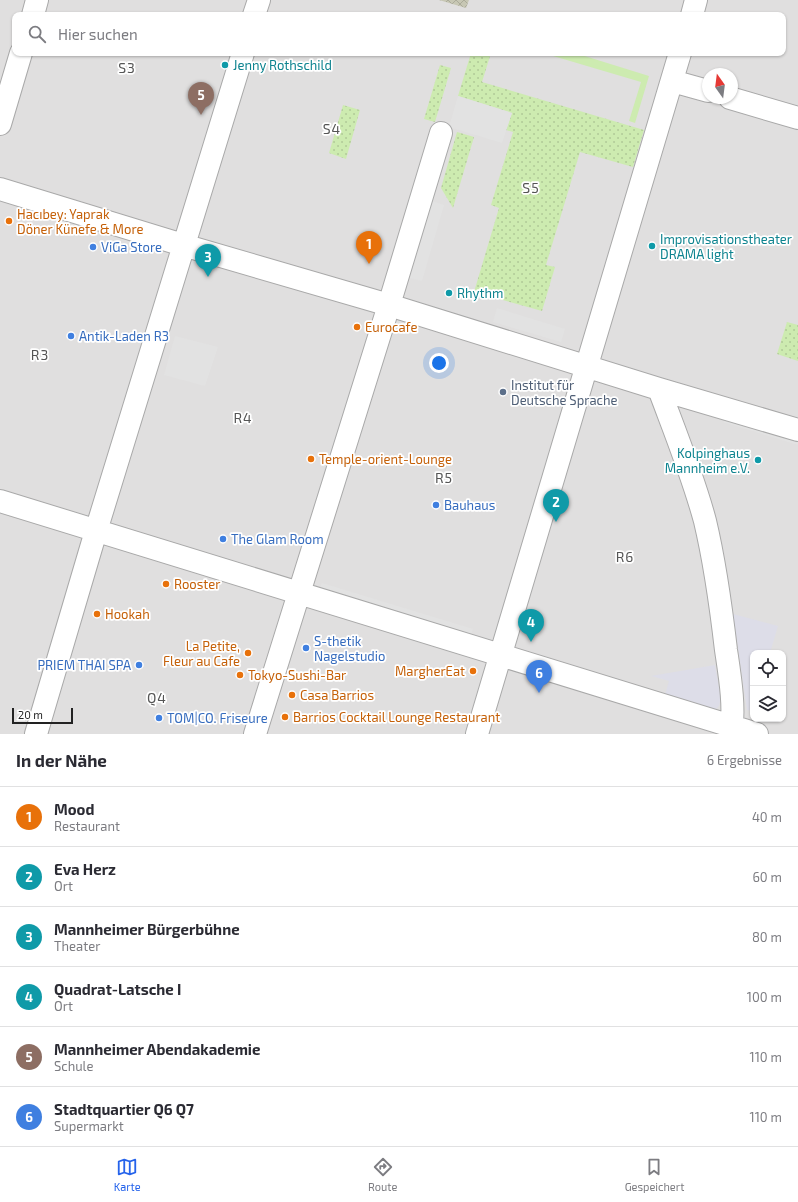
<!DOCTYPE html>
<html lang="de">
<meta charset="utf-8">
<style>
:root{--surface:#fff;--page:#f2f2f3;--text:#2b2b33;--muted:#7c7c81;--line:#e1e1e2;--accent:#2563eb}
body{margin:0;font-family:"Exo 2",sans-serif;background:var(--page);color:var(--text)}
.controls{position:absolute;right:12px;bottom:12px;display:grid;overflow:hidden;border-radius:8px;box-shadow:0 1px 3px #0004}
.controls button{width:36px;height:36px;display:grid;place-items:center;padding:0;border:0;border-bottom:1px solid var(--line);background:var(--surface);color:var(--text);font:20px sans-serif}
.compass{position:absolute;left:702px;top:68px;width:36px;height:36px;border-radius:50%;background:var(--surface);box-shadow:0 1px 3px #0004;rotate:346deg}
.scale{position:absolute;left:12px;bottom:10px;width:61px;box-sizing:border-box;padding-left:4px;border:2px solid #222;border-top:0;font-size:11px;line-height:14px;white-space:nowrap;color:#222;-webkit-text-stroke:3px #fff;paint-order:stroke}
.you{position:absolute;left:439px;top:363px;width:14px;height:14px;margin:-10px;border:3px solid #fff;border-radius:50%;background:#1a73e8;box-shadow:0 0 0 6px #1a73e833}
.badge{display:grid;place-items:center;width:26px;height:26px;border-radius:50%;background:var(--accent);color:#fff;font-size:13px;font-weight:700}
.pin{position:absolute;translate:-50% -33px;filter:drop-shadow(0 1px 2px #0008)}
.pin::after{content:'';position:absolute;top:21px;width:14px;height:12px;background:inherit;clip-path:polygon(0 0,100% 0,50% 100%)}
.list{margin:0;padding:0;list-style:none}
h2{display:flex;justify-content:space-between;align-items:center;height:52px;margin:0;padding:0 16px;font-size:17px}
h2 small{font-size:13px;font-weight:400;color:var(--muted)}
.list li{display:grid;grid-template-columns:26px 1fr auto;gap:12px;align-items:center;box-sizing:border-box;height:60px;padding:0 16px;border-top:1px solid var(--line)}
.list b{display:block;font-size:15px;white-space:nowrap}
.list p{margin:0;font-size:13px;white-space:nowrap;color:var(--muted)}
.list em{font-size:13px;font-style:normal;color:var(--muted)}
.icon{flex:none;width:22px;height:22px;fill:none;stroke:currentColor;stroke-width:2;stroke-linecap:round;stroke-linejoin:round}
.map{position:relative;flex:none;width:798px;height:734px;overflow:hidden}
.search{position:absolute;background:var(--surface);box-shadow:0 1px 3px #0004;left:12px;right:12px;top:12px;height:44px;display:flex;align-items:center;gap:10px;box-sizing:border-box;padding:0 14px;border-radius:8px;color:var(--muted);font-size:15px}
.sheet{height:412px;background:var(--surface)}
nav{display:flex;justify-content:space-around;align-items:center;box-sizing:border-box;height:56px;border-top:1px solid var(--line);background:var(--surface);font-size:11px;color:var(--muted)}
nav a{display:grid;justify-items:center;gap:2px}
nav .on{color:var(--accent)}
.map>svg:first-child{display:block}
</style>
<div class="map">
<svg width="798" height="734" viewBox="0 0 798 734">
<defs>
<pattern id="construction-cross-hatch" width="8" height="8" patternUnits="userSpaceOnUse"><rect width="8" height="8" fill="#c7c7b4"/><path d="M0 0l8 8M0 8l8-8" fill="none" stroke="#abab9a"/></pattern>
<pattern id="garden-dots" width="8" height="8" patternUnits="userSpaceOnUse"><rect width="8" height="8" fill="#cdebb0"/><path d="M2 2h.1M6 6h.1" fill="none" stroke="#b0c997" stroke-width="1.8" stroke-linecap="round"/></pattern>
</defs>
<rect width="100%" height="100%" fill="#f2efe9"/>
<!-- residential -->
<path fill="#e0dfdf" fill-rule="evenodd" d="M 0,0 L 798,0 L 798,734 L 0,734 ZM 15,15 L 783,15 L 783,53 L 15,53 ZM 708,74 L 732,74 L 732,98 L 708,98 ZM 753,653 L 783,653 L 783,719 L 753,719 Z"/>
<!-- construction -->
<path fill="url(#construction-cross-hatch)" d="M 439,0 L 469,0 L 466,8 Z"/>
<!-- grass -->
<path fill="#cdebb0" d="M 543,53 L 575,53 L 649,76 L 635,123 L 629,121 L 641,82 Z"/>
<!-- garden -->
<path fill="url(#garden-dots)" d="M 471,53 L 491,53 L 482,82 L 644,130 L 633,167 L 580,152 L 546,265 L 555,267 L 542,311 L 474,292 L 499,208 L 491,205 L 513,132 L 506,130 L 512,113 L 458,96 Z
M 440,65 L 451,68 L 435,122 L 424,119 Z
M 343,105 L 360,110 L 346,159 L 329,153 Z
M 457,132 L 474,137 L 453,208 L 441,188 Z
M 787,322 L 798,325 L 798,361 L 777,354 Z"/>
<!-- parking -->
<path fill="#e2e2e2" d="M 458,96 L 512,113 L 502,143 L 449,127 Z
M 429,200 L 444,205 L 422,281 L 406,277 Z
M 497,308 L 565,329 L 561,342 L 493,322 Z
M 175,336 L 218,347 L 205,386 L 164,375 Z
M 732,415 L 798,435 L 798,445 L 723,422 Z
M 322,583 L 473,629 L 470,638 L 319,591 Z"/>
<!-- plaza -->
<path fill="#dddde8" d="M 733,614 L 778,626 L 770,653 L 753,653 L 752,711 L 747,710 Z
M 715,665 L 721,698 L 719,706 L 716,709 L 710,709 L 665,695 L 669,681 L 651,676 Z"/>
<g fill="none" stroke-linecap="round" stroke-linejoin="round">
<!-- minor casing -->
<g stroke="#a9a9a9" stroke-width="24">
<path id="minor" d="M 33,15 L 37,0
M 254,15 L 259,0
M 692,15 L 696,0
M 672,81 L 708,91
M 730,98 L 798,118
M 0,124 L 21,53
M 0,189 L 183,245 L 389,305 L 659,389 L 798,430
M 659,389 C 675,432 693,476 705,521 C 715,563 721,607 726,650 C 730,677 735,706 731,734
M 0,501 L 757,734
M 36,734 L 96,531 L 243,53
M 255,734 L 389,305 L 441,133
M 477,734 L 680,53"/>
</g>
<!-- minor -->
<use href="#minor" stroke="#fff" stroke-width="22"/>
</g>
<!-- markers -->
<g fill="#0f9aa8" stroke="#fff" stroke-width="1.5">
<circle cx="225" cy="65" r="4"/>
<circle cx="652" cy="246" r="4"/>
<circle cx="449" cy="293" r="4"/>
<circle cx="758" cy="460" r="4"/>
</g>
<g fill="#e8710a" stroke="#fff" stroke-width="1.5">
<circle cx="9" cy="221" r="4"/>
<circle cx="357" cy="327" r="4"/>
<circle cx="311" cy="459" r="4"/>
<circle cx="166" cy="584" r="4"/>
<circle cx="97" cy="614" r="4"/>
<circle cx="248" cy="653" r="4"/>
<circle cx="473" cy="671" r="4"/>
<circle cx="240" cy="675" r="4"/>
<circle cx="292" cy="695" r="4"/>
<circle cx="285" cy="717" r="4"/>
</g>
<g fill="#3f7fe0" stroke="#fff" stroke-width="1.5">
<circle cx="93" cy="247" r="4"/>
<circle cx="71" cy="336" r="4"/>
<circle cx="436" cy="505" r="4"/>
<circle cx="223" cy="539" r="4"/>
<circle cx="306" cy="648" r="4"/>
<circle cx="139" cy="665" r="4"/>
<circle cx="159" cy="718" r="4"/>
</g>
<circle fill="#5c6f8a" stroke="#fff" stroke-width="1.5" cx="503" cy="392" r="4"/>
<g text-anchor="middle" dominant-baseline="central" stroke-width="3.5" stroke-linejoin="round" paint-order="stroke">
<!-- culture labels -->
<g font-size="13" fill="#0d838f" stroke="#fff" text-anchor="start">
<text x="233" y="65">Jenny Rothschild</text>
<text x="660" y="239">Improvisationstheater<tspan x="660" dy="15">DRAMA light</tspan></text>
<text x="457" y="293">Rhythm</text>
<text x="750" y="453" text-anchor="end">Kolpinghaus<tspan x="750" dy="15">Mannheim e.V.</tspan></text>
</g>
<!-- food labels -->
<g font-size="13" fill="#c56008" stroke="#fff" text-anchor="start">
<text x="17" y="214">Hacıbey: Yaprak<tspan x="17" dy="15">Döner Künefe &amp; More</tspan></text>
<text x="365" y="327">Eurocafe</text>
<text x="319" y="459">Temple-orient-Lounge</text>
<text x="174" y="584">Rooster</text>
<text x="105" y="614">Hookah</text>
<text x="240" y="646" text-anchor="end">La Petite,<tspan x="240" dy="15">Fleur au Cafe</tspan></text>
<text x="465" y="671" text-anchor="end">MargherEat</text>
<text x="248" y="675">Tokyo-Sushi-Bar</text>
<text x="300" y="695">Casa Barrios</text>
<text x="293" y="717">Barrios Cocktail Lounge Restaurant</text>
</g>
<!-- shop labels -->
<g font-size="13" fill="#366cbe" stroke="#fff" text-anchor="start">
<text x="101" y="247">ViGa Store</text>
<text x="79" y="336">Antik-Laden R3</text>
<text x="444" y="505">Bauhaus</text>
<text x="231" y="539">The Glam Room</text>
<text x="314" y="641">S-thetik<tspan x="314" dy="15">Nagelstudio</tspan></text>
<text x="131" y="665" text-anchor="end">PRIEM THAI SPA</text>
<text x="167" y="718">TOM|CO. Friseure</text>
</g>
<!-- service labels -->
<g font-size="13" fill="#4e5e75" stroke="#fff" text-anchor="start">
<text x="511" y="385">Institut für<tspan x="511" dy="15">Deutsche Sprache</tspan></text>
</g>
<!-- neighbourhood labels -->
<g font-size="14" letter-spacing="1" fill="#555" stroke="#fff">
<text x="127" y="67">S3</text>
<text x="332" y="128">S4</text>
<text x="531" y="187">S5</text>
<text x="40" y="354">R3</text>
<text x="243" y="417">R4</text>
<text x="444" y="477">R5</text>
<text x="625" y="556">R6</text>
<text x="157" y="697">Q4</text>
</g>
</g>
</svg>
<div class="controls">
<button><svg class="icon" aria-label="locate" viewBox="0 0 24 24"><circle cx="12" cy="12" r="6"/><path d="M12 2v4M12 18v4M2 12h4M18 12h4"/></svg></button>
<button><svg class="icon" aria-label="layers" viewBox="0 0 24 24"><path d="M12 4l9 5-9 5-9-5zM3 14l9 5 9-5"/></svg></button>
</div>
<svg class="compass" viewBox="-18 -18 36 36"><path d="M0-13l5 13h-10z" fill="#e53935"/><path d="M0 13l5-13h-10z" fill="#7c7c81"/></svg>
<div class="scale">20 m</div>
<div class="you"></div>
<div class="pin badge" style="left:369px;top:264px;background:#e8710a">1</div>
<div class="pin badge" style="left:556px;top:522px;background:#0f9aa8">2</div>
<div class="pin badge" style="left:208px;top:277px;background:#0f9aa8">3</div>
<div class="pin badge" style="left:531px;top:642px;background:#0f9aa8">4</div>
<div class="pin badge" style="left:201px;top:115px;background:#8d6e63">5</div>
<div class="pin badge" style="left:539px;top:693px;background:#3f7fe0">6</div>
<div class="search"><svg class="icon" aria-label="search" viewBox="0 0 24 24"><circle cx="10" cy="10" r="6"/><path d="M15 15l6 6"/></svg>Hier suchen</div>
</div>
<section class="sheet">
<h2>In der Nähe<small>6 Ergebnisse</small></h2>
<ul class="list">
<li><span class="badge" style="background:#e8710a">1</span><div><b>Mood</b><p>Restaurant</p></div><em>40 m</em></li>
<li><span class="badge" style="background:#0f9aa8">2</span><div><b>Eva Herz</b><p>Ort</p></div><em>60 m</em></li>
<li><span class="badge" style="background:#0f9aa8">3</span><div><b>Mannheimer Bürgerbühne</b><p>Theater</p></div><em>80 m</em></li>
<li><span class="badge" style="background:#0f9aa8">4</span><div><b>Quadrat-Latsche I</b><p>Ort</p></div><em>100 m</em></li>
<li><span class="badge" style="background:#8d6e63">5</span><div><b>Mannheimer Abendakademie</b><p>Schule</p></div><em>110 m</em></li>
<li><span class="badge" style="background:#3f7fe0">6</span><div><b>Stadtquartier Q6 Q7</b><p>Supermarkt</p></div><em>110 m</em></li>
</ul>
</section>
<nav>
<a class="on"><svg class="icon" aria-label="map" viewBox="0 0 24 24"><path d="M3 6l6-2 6 2 6-2v14l-6 2-6-2-6 2zM9 4v14M15 6v14"/></svg>Karte</a>
<a><svg class="icon" aria-label="directions" viewBox="0 0 24 24"><path d="M12 3l9 9-9 9-9-9zM9 14v-3h6M13 9l2 2-2 2"/></svg>Route</a>
<a><svg class="icon" aria-label="saved" viewBox="0 0 24 24"><path d="M7 4h10v16l-5-4-5 4z"/></svg>Gespeichert</a>
</nav>
